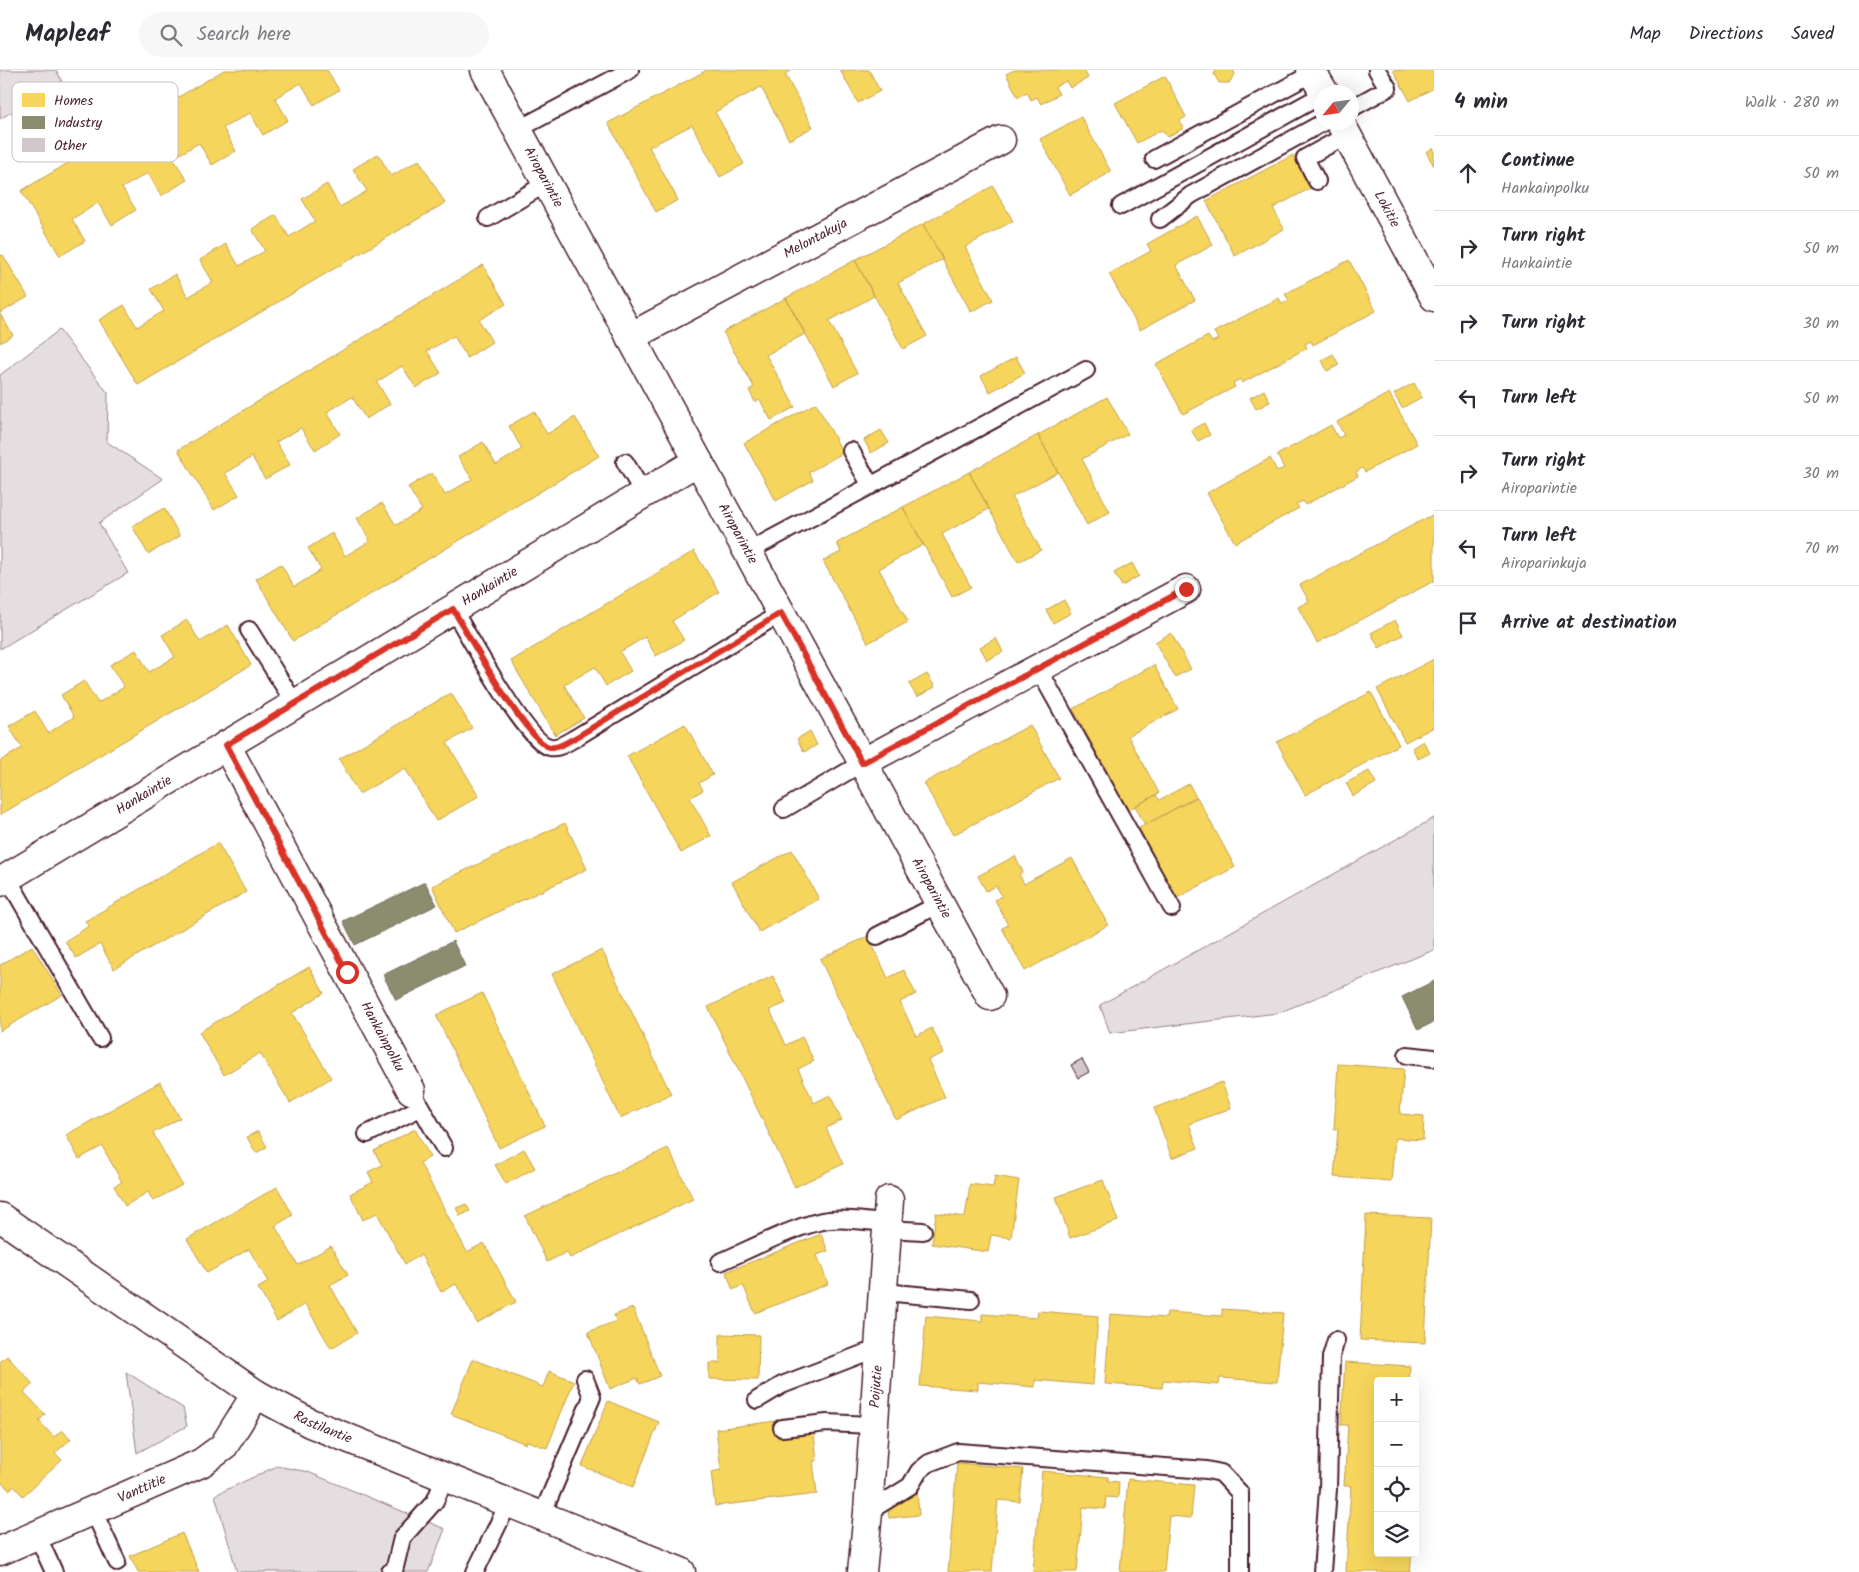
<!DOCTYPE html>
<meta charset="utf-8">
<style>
:root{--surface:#fff;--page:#f7f7f7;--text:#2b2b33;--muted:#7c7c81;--line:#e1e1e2}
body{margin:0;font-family:Kalam,sans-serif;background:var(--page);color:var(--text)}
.controls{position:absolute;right:15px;bottom:15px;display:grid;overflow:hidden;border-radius:5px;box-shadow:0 5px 20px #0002}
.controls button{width:45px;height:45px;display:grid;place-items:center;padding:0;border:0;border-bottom:1px solid var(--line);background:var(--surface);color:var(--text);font:25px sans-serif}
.compass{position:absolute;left:1314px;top:15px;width:45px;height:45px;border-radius:50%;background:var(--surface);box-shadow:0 5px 20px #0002;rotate:241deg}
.stop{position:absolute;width:15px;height:15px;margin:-11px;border:4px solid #d93025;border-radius:50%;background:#fff}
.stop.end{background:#d93025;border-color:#fff;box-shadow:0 1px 5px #0008}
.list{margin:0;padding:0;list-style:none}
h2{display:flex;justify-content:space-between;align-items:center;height:65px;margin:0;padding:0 20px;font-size:21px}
h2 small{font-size:16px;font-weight:400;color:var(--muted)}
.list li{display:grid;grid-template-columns:32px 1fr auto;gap:15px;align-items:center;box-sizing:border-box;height:75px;padding:0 20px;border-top:1px solid var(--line)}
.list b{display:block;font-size:19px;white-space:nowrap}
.list p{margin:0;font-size:16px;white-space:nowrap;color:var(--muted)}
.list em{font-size:16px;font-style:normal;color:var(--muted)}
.icon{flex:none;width:28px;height:28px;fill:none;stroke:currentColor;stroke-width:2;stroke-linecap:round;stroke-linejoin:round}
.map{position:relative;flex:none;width:1434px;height:1502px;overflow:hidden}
header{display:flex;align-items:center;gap:30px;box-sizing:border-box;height:70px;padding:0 25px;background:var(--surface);border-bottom:1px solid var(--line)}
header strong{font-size:24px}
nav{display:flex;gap:28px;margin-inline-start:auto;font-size:18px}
.search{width:350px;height:45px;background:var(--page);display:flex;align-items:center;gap:12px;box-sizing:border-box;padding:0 18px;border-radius:28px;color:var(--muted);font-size:19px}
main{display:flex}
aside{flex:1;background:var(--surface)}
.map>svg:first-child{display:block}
</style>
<header>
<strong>Mapleaf</strong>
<div class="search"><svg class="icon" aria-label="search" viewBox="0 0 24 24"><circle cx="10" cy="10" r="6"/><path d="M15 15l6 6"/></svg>Search here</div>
<nav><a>Map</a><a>Directions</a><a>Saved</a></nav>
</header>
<main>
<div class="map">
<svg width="1434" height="1502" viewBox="0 0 1434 1502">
<rect width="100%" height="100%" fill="#fff"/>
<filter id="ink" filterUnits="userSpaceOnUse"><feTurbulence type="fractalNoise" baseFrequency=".02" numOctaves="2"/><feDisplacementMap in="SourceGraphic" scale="10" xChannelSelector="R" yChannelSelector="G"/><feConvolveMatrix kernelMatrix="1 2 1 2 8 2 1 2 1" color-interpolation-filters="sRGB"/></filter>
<g filter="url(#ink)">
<!-- green -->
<path fill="#e5dee0" stroke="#987e86" d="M 0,0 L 56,0 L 62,11 L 0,49 Z
M 59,260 L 108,323 L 107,372 L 163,409 L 99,453 L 128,503 L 0,579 L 0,305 Z
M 1434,748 L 1434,880 L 1278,943 L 1110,963 L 1100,935 Z
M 126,1302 L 183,1338 L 187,1356 L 137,1383 Z
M 277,1396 L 308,1402 L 445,1459 L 428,1502 L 237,1502 L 215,1425 Z"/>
<!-- homes -->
<path fill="#f6d55c" stroke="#c29e4d" d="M 224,0 L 327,0 L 339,20 L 314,35 L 301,13 L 275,28 L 288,50 L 263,65 L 250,43 L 223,58 L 236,81 L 212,95 L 199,73 L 173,88 L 187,110 L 161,126 L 148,103 L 122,118 L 136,140 L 112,155 L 98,133 L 72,149 L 85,171 L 60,186 L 21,121 Z
M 707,0 L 792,0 L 785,4 L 813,57 L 789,70 L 761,17 L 715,42 L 744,94 L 720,107 L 692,55 L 649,77 L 678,130 L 656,142 L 608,53 Z
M 840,0 L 869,0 L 880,21 L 858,33 Z
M 1014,0 L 1084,0 L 1088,8 L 1070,18 L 1066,11 L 1055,17 L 1059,24 L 1041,34 L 1037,27 L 1031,30 L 1027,22 L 1018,27 L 1006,4 Z
M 1216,0 L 1233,0 L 1235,4 L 1229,13 L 1219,13 L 1214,4 Z
M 1393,0 L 1434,0 L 1434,18 L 1410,31 Z
M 1165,6 L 1186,47 L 1179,51 L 1184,58 L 1167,67 L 1162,60 L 1137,73 L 1115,33 Z
M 1081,47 L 1111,102 L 1070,125 L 1040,69 Z
M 1434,78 L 1434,96 L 1426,82 Z
M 378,84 L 391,106 L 419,90 L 445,133 L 138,315 L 99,250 L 124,235 L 137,257 L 164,241 L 151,219 L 175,204 L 188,227 L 213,212 L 200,190 L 226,174 L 239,196 L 265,181 L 252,159 L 276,145 L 289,167 L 315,151 L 302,129 L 327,114 L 340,137 L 367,121 L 353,99 Z
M 1293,85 L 1311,118 L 1273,138 L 1284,159 L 1235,186 L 1206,131 Z
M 993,116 L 1013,151 L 965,177 L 993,230 L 971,242 L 923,154 Z
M 1197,146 L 1213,175 L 1176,195 L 1195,230 L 1140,260 L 1109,204 L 1151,181 L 1147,174 Z
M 923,154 L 943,189 L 898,213 L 927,266 L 903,279 L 855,190 Z
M 3,185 L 28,227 L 0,243 L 0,186 Z
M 855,190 L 874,226 L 829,251 L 857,303 L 834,316 L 786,228 Z
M 1349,190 L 1376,241 L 1313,275 L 1311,271 L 1305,274 L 1307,278 L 1242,313 L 1240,309 L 1233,313 L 1235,317 L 1183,344 L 1156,294 L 1208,266 L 1212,272 L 1218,269 L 1214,262 L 1279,228 L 1282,234 L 1289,230 L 1285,224 Z
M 483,195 L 506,234 L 479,250 L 492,272 L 467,288 L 454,266 L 427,281 L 441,303 L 416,318 L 402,296 L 377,312 L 390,334 L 366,349 L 352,327 L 327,342 L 340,364 L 315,380 L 301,358 L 276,372 L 290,395 L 265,409 L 252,387 L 225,403 L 239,425 L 214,440 L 178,380 Z
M 786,228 L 805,264 L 766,285 L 795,337 L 771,350 L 760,330 L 755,332 L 749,320 L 754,317 L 723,262 Z
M 0,244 L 13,265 L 0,273 Z
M 1333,284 L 1339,295 L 1327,301 L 1322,290 Z
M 1016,287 L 1025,303 L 990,322 L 981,306 Z
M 1414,313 L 1422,327 L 1402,338 L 1394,324 Z
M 1264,320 L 1270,332 L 1256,339 L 1250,328 Z
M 1389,323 L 1417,374 L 1365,402 L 1362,398 L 1356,402 L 1358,406 L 1305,435 L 1303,431 L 1296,434 L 1299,438 L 1235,473 L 1207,423 L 1270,388 L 1277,401 L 1284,398 L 1277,385 L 1331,355 L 1338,368 L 1344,365 L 1337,352 Z
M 1107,327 L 1128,364 L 1082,389 L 1110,442 L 1087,455 L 1038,365 Z
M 816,333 L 843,383 L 809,402 L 813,410 L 776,431 L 744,373 Z
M 534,341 L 547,364 L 575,347 L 599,386 L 293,571 L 256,509 L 281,494 L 294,517 L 321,500 L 308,478 L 332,463 L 345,486 L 370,471 L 357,448 L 382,433 L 396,455 L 422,440 L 408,417 L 432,403 L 445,425 L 472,409 L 458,387 L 483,372 L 496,395 L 522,379 L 509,356 Z
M 1204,353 L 1210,365 L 1198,371 L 1191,360 Z
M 881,360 L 889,373 L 871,383 L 864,370 Z
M 1038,365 L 1058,402 L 1012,427 L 1041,480 L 1018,492 L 969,402 Z
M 969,402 L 989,439 L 942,464 L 971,517 L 952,527 L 903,437 Z
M 903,437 L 923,475 L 879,499 L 908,552 L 868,573 L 823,491 L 841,482 L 837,473 Z
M 164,438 L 180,466 L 148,484 L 132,456 Z
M 1434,444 L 1434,511 L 1317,573 L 1298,537 L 1309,531 L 1300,515 Z
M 694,481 L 719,522 L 672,551 L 684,570 L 656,586 L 645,567 L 620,582 L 631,601 L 606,616 L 595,597 L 564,615 L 584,648 L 555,665 L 511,591 Z
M 1132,493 L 1139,506 L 1122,516 L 1114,503 Z
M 1064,530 L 1071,543 L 1053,553 L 1046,540 Z
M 187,550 L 200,572 L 228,555 L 251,595 L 0,745 L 0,691 L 22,678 L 9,656 L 35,641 L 48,663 L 74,647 L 61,625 L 84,611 L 98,633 L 124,617 L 110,595 L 136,580 L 149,602 L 175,587 L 162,565 Z
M 1395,550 L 1403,565 L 1379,578 L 1371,563 Z
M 1171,563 L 1191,599 L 1175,607 L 1155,572 Z
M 996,568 L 1003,582 L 987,590 L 980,577 Z
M 1434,589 L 1434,657 L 1405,672 L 1377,619 Z
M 1154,595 L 1178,639 L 1128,666 L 1159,723 L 1128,740 L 1073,639 Z
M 927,604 L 935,617 L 917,627 L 909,614 Z
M 1371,622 L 1399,675 L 1305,725 L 1277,672 Z
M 451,623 L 472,658 L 447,673 L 479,726 L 436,751 L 405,698 L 359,724 L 339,689 Z
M 685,654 L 713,705 L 699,713 L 703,720 L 690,728 L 711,766 L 681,783 L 627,686 Z
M 1030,655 L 1059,708 L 953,765 L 924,713 Z
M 810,661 L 817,675 L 804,682 L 797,669 Z
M 1423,671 L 1430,683 L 1418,689 L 1412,678 Z
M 1369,701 L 1376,713 L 1353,726 L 1346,713 Z
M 1189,714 L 1196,727 L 1145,755 L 1135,736 L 1156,725 L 1159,730 Z
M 1197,727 L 1235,797 L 1177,828 L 1139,758 Z
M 565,753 L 587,799 L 454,863 L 432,816 Z
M 218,773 L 246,822 L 114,899 L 100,874 L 76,888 L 65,871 L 89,856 L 85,851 Z
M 792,780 L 819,829 L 759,862 L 732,812 Z
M 1015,786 L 1023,802 L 1019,804 L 1024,814 L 1072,788 L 1108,855 L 1025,901 L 1002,858 L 1008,855 L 995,830 L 1002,826 L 996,816 L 986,821 L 978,806 Z
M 868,866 L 888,908 L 904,900 L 916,924 L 900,932 L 916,966 L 932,958 L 944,983 L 928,990 L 945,1027 L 896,1050 L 820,889 Z
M 32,876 L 62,925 L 0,961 L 0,895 Z
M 602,880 L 671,1024 L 620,1048 L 552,904 Z
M 309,897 L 324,923 L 292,943 L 331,1008 L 290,1033 L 260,983 L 224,1005 L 199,962 Z
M 773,906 L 786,933 L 770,940 L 786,975 L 802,967 L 814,991 L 798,999 L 814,1033 L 830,1025 L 842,1050 L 826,1058 L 843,1094 L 795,1117 L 708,937 Z
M 482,923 L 545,1056 L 499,1078 L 436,945 Z
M 1338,994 L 1404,999 L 1400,1044 L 1424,1046 L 1423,1070 L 1395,1068 L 1391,1111 L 1334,1107 L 1338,1059 L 1334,1059 Z
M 160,1012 L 180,1048 L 153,1063 L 182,1115 L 153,1131 L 148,1122 L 125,1136 L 114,1116 L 122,1112 L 102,1076 L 79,1089 L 66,1065 Z
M 1222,1012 L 1231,1038 L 1189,1054 L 1198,1078 L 1172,1088 L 1154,1038 Z
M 415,1059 L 430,1087 L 420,1093 L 467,1182 L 484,1173 L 516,1232 L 477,1253 L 456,1214 L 441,1222 L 421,1185 L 405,1194 L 377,1143 L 363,1150 L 350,1124 L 373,1112 L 368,1102 L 382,1095 L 374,1081 Z
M 258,1061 L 267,1077 L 256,1083 L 247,1067 Z
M 668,1078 L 693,1129 L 570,1188 L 567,1182 L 547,1192 L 525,1146 Z
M 524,1079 L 535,1098 L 506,1114 L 495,1095 Z
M 995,1106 L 1019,1110 L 1011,1168 L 991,1165 L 988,1182 L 932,1174 L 936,1143 L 965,1147 L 970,1114 L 993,1117 Z
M 1103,1110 L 1118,1151 L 1070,1168 L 1056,1127 Z
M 277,1117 L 293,1145 L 275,1156 L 298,1195 L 331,1176 L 348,1205 L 330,1215 L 357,1263 L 331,1278 L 305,1234 L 277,1251 L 258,1218 L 268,1212 L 249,1179 L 207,1203 L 187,1169 Z
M 466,1134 L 470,1141 L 460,1146 L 456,1138 Z
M 1366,1145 L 1431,1148 L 1425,1273 L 1360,1270 Z
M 821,1164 L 828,1181 L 817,1185 L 828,1214 L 755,1243 L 743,1215 L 733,1220 L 726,1202 Z
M 633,1238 L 660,1306 L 640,1314 L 637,1308 L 610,1319 L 588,1262 L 616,1251 L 614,1245 Z
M 1222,1239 L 1283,1243 L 1277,1312 L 1220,1308 L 1219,1315 L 1163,1310 L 1162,1318 L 1105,1314 L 1110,1244 L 1166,1248 L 1167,1242 L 1222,1246 Z
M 1038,1241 L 1098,1246 L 1093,1315 L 1035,1310 L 1035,1317 L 978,1312 L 978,1320 L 920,1316 L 926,1246 L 982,1251 L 982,1244 L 1037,1248 Z
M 720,1264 L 759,1265 L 758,1310 L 709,1309 L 709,1293 L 720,1293 Z
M 7,1286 L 33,1314 L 24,1322 L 45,1344 L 39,1351 L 54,1367 L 62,1360 L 71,1369 L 55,1383 L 62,1390 L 23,1426 L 14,1416 L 9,1420 L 0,1411 L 0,1292 Z
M 473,1289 L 543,1317 L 549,1301 L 574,1311 L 547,1378 L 527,1371 L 526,1374 L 451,1344 Z
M 1345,1292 L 1410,1296 L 1409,1311 L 1378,1311 L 1378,1483 L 1412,1483 L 1410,1502 L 1346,1502 L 1351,1416 L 1344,1416 L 1348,1355 L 1341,1355 Z
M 608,1331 L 659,1352 L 633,1417 L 582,1396 Z
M 776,1351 L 778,1368 L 814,1364 L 817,1391 L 813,1391 L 817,1424 L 715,1436 L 711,1402 L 721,1400 L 716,1359 Z
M 957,1393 L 1023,1399 L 1020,1432 L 998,1430 L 992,1502 L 948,1502 Z
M 1042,1401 L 1108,1407 L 1108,1411 L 1119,1412 L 1118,1428 L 1106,1427 L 1105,1439 L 1083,1437 L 1077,1502 L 1033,1502 Z
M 1128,1409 L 1194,1415 L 1191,1448 L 1169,1446 L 1164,1502 L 1120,1502 Z
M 917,1421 L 919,1445 L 889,1448 L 886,1424 Z
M 182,1463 L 199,1502 L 138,1502 L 130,1486 Z"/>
<!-- industry -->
<path fill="#8c8c6e" stroke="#786b5a" d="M 425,812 L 437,835 L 355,875 L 343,851 Z
M 453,871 L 465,896 L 396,930 L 383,905 Z
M 1434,911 L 1434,952 L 1418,960 L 1402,927 Z"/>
<!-- building -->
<path fill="#d2c7cb" stroke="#4a1f2b" d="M 1082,989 L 1089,1002 L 1078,1008 L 1071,995 Z"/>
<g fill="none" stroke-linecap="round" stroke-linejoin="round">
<!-- service casing -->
<g stroke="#4a1f2b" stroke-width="20">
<path id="service" d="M 1352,38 L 1388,18 L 1377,0
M 517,60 L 630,0
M 1154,89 L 1313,3
M 1317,111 L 1305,88 L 1347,65
M 1121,136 L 1322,25
M 488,148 L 547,113
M 1160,149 L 1191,125 L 1324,52
M 851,381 L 871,416
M 625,392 L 644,424
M 747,482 L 1086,300
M 453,539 C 467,563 527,673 550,677 C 558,679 568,672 575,668 L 781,543
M 249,560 L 295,634
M 1038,598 L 1172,838
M 784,739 L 862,693
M 7,807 L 100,968
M 877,866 L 939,834
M 1407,985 L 1434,988
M 411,1020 L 444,1078
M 367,1064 L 420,1038
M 887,1159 L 923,1161
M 720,1192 C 749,1180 800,1153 829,1150 C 849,1148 868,1152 887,1153
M 884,1222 L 971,1230
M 757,1330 L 782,1315 L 865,1283 L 879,1284
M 782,1358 L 827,1353 L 872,1355
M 93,1440 L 117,1492
M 868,1442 L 910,1416 L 919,1401 L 929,1393 L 958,1382 L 1207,1400 L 1221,1403 L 1240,1423 L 1240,1502
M 542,1445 L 592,1327 L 585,1309
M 37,1465 L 54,1502
M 390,1502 L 394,1501 L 402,1468 L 435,1431 L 446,1406
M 475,1502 L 509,1432
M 1322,1502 L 1328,1419 L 1331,1287 L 1336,1270"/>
</g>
<!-- minor casing -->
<g stroke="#4a1f2b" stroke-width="31">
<g id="minor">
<path id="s1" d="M 485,0 L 990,926"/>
<path id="s2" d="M 630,267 L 1001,70"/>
<path id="s3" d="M 226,675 L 411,1020"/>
<path d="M 862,693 L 1186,519"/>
<path id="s4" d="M 0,812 L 698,391"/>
<path id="s5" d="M 0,1481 L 201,1393 L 223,1377 L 256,1324"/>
<path id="s6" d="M 862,1502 L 868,1442 L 889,1130"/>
</g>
</g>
<!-- tertiary casing -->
<g stroke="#4a1f2b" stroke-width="31">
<g id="tertiary">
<path d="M 1311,0 L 1324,22"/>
<path id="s7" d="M 1340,52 L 1434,227"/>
<path id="s8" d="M 0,1147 L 256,1324 L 310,1353 L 681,1502"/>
</g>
</g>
<!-- service -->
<use href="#service" stroke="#fff" stroke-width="16"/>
<!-- minor -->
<use href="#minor" stroke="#fff" stroke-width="28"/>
<!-- tertiary -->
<use href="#tertiary" stroke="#fff" stroke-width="28"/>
</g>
</g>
<g fill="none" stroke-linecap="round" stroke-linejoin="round" filter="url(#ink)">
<!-- route -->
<path stroke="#d93025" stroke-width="6" d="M 347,902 L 226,675 L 453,539 C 467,563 527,673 550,677 C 558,679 568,671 575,668 L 781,543 L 862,693 L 1186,519"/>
</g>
<g text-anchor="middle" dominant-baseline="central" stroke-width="5" stroke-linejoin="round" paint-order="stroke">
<!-- street labels -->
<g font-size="14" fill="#4a1f2b" stroke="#fff">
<text stroke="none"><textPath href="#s1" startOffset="122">Airoparintie</textPath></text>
<text stroke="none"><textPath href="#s7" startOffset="99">Lokitie</textPath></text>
<text stroke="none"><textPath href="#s2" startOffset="210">Melontakuja</textPath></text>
<text stroke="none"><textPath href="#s1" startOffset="528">Airoparintie</textPath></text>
<text stroke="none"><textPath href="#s4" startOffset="572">Hankaintie</textPath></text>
<text stroke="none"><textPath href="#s4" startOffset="168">Hankaintie</textPath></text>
<text stroke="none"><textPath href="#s1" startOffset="932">Airoparintie</textPath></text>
<text stroke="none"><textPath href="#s3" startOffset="331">Hankainpolku</textPath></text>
<text stroke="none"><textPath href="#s6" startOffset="186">Poijutie</textPath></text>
<text stroke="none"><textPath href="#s8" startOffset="386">Rastilantie</textPath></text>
<text stroke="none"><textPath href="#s5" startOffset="155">Vanttitie</textPath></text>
</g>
</g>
<!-- legend -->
<rect x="12" y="12" width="166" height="80" rx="8" fill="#fff" stroke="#c9bcbf" stroke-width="1"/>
<rect x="22" y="23" width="23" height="14" fill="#f6d55c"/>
<rect x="22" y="46" width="23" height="13" fill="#8c8c6e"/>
<rect x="22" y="68" width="23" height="14" fill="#d2c7cb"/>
<g font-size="14" fill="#4a1f2b">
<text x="54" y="35">Homes</text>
<text x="54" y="57">Industry</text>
<text x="54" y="80">Other</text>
</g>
</svg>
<div class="controls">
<button>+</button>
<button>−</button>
<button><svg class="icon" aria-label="locate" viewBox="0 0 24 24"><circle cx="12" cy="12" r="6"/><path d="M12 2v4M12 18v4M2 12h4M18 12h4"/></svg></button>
<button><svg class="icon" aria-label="layers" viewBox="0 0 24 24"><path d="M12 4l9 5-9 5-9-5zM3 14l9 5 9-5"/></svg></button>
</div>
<svg class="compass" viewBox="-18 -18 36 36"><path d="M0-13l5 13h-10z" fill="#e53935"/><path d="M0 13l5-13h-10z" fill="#7c7c81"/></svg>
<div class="stop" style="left:347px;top:902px"></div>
<div class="stop end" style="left:1186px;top:519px"></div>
</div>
<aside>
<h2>4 min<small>Walk · 280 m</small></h2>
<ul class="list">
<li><svg class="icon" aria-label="ahead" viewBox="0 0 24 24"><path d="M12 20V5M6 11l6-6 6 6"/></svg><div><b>Continue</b><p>Hankainpolku</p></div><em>50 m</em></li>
<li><svg class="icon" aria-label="right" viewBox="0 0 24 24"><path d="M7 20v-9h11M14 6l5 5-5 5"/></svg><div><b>Turn right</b><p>Hankaintie</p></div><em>50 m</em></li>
<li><svg class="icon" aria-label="right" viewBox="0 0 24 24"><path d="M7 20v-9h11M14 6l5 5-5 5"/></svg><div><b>Turn right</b></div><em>30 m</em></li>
<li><svg class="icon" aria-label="left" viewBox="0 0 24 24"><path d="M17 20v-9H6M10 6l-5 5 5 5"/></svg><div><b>Turn left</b></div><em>50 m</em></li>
<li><svg class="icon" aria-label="right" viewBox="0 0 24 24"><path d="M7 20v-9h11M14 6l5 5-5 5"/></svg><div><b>Turn right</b><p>Airoparintie</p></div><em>30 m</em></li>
<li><svg class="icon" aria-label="left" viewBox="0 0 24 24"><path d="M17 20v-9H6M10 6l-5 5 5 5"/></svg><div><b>Turn left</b><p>Airoparinkuja</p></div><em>70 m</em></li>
<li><svg class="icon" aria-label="arrive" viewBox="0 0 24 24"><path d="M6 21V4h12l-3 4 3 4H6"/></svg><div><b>Arrive at destination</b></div></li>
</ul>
</aside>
</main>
